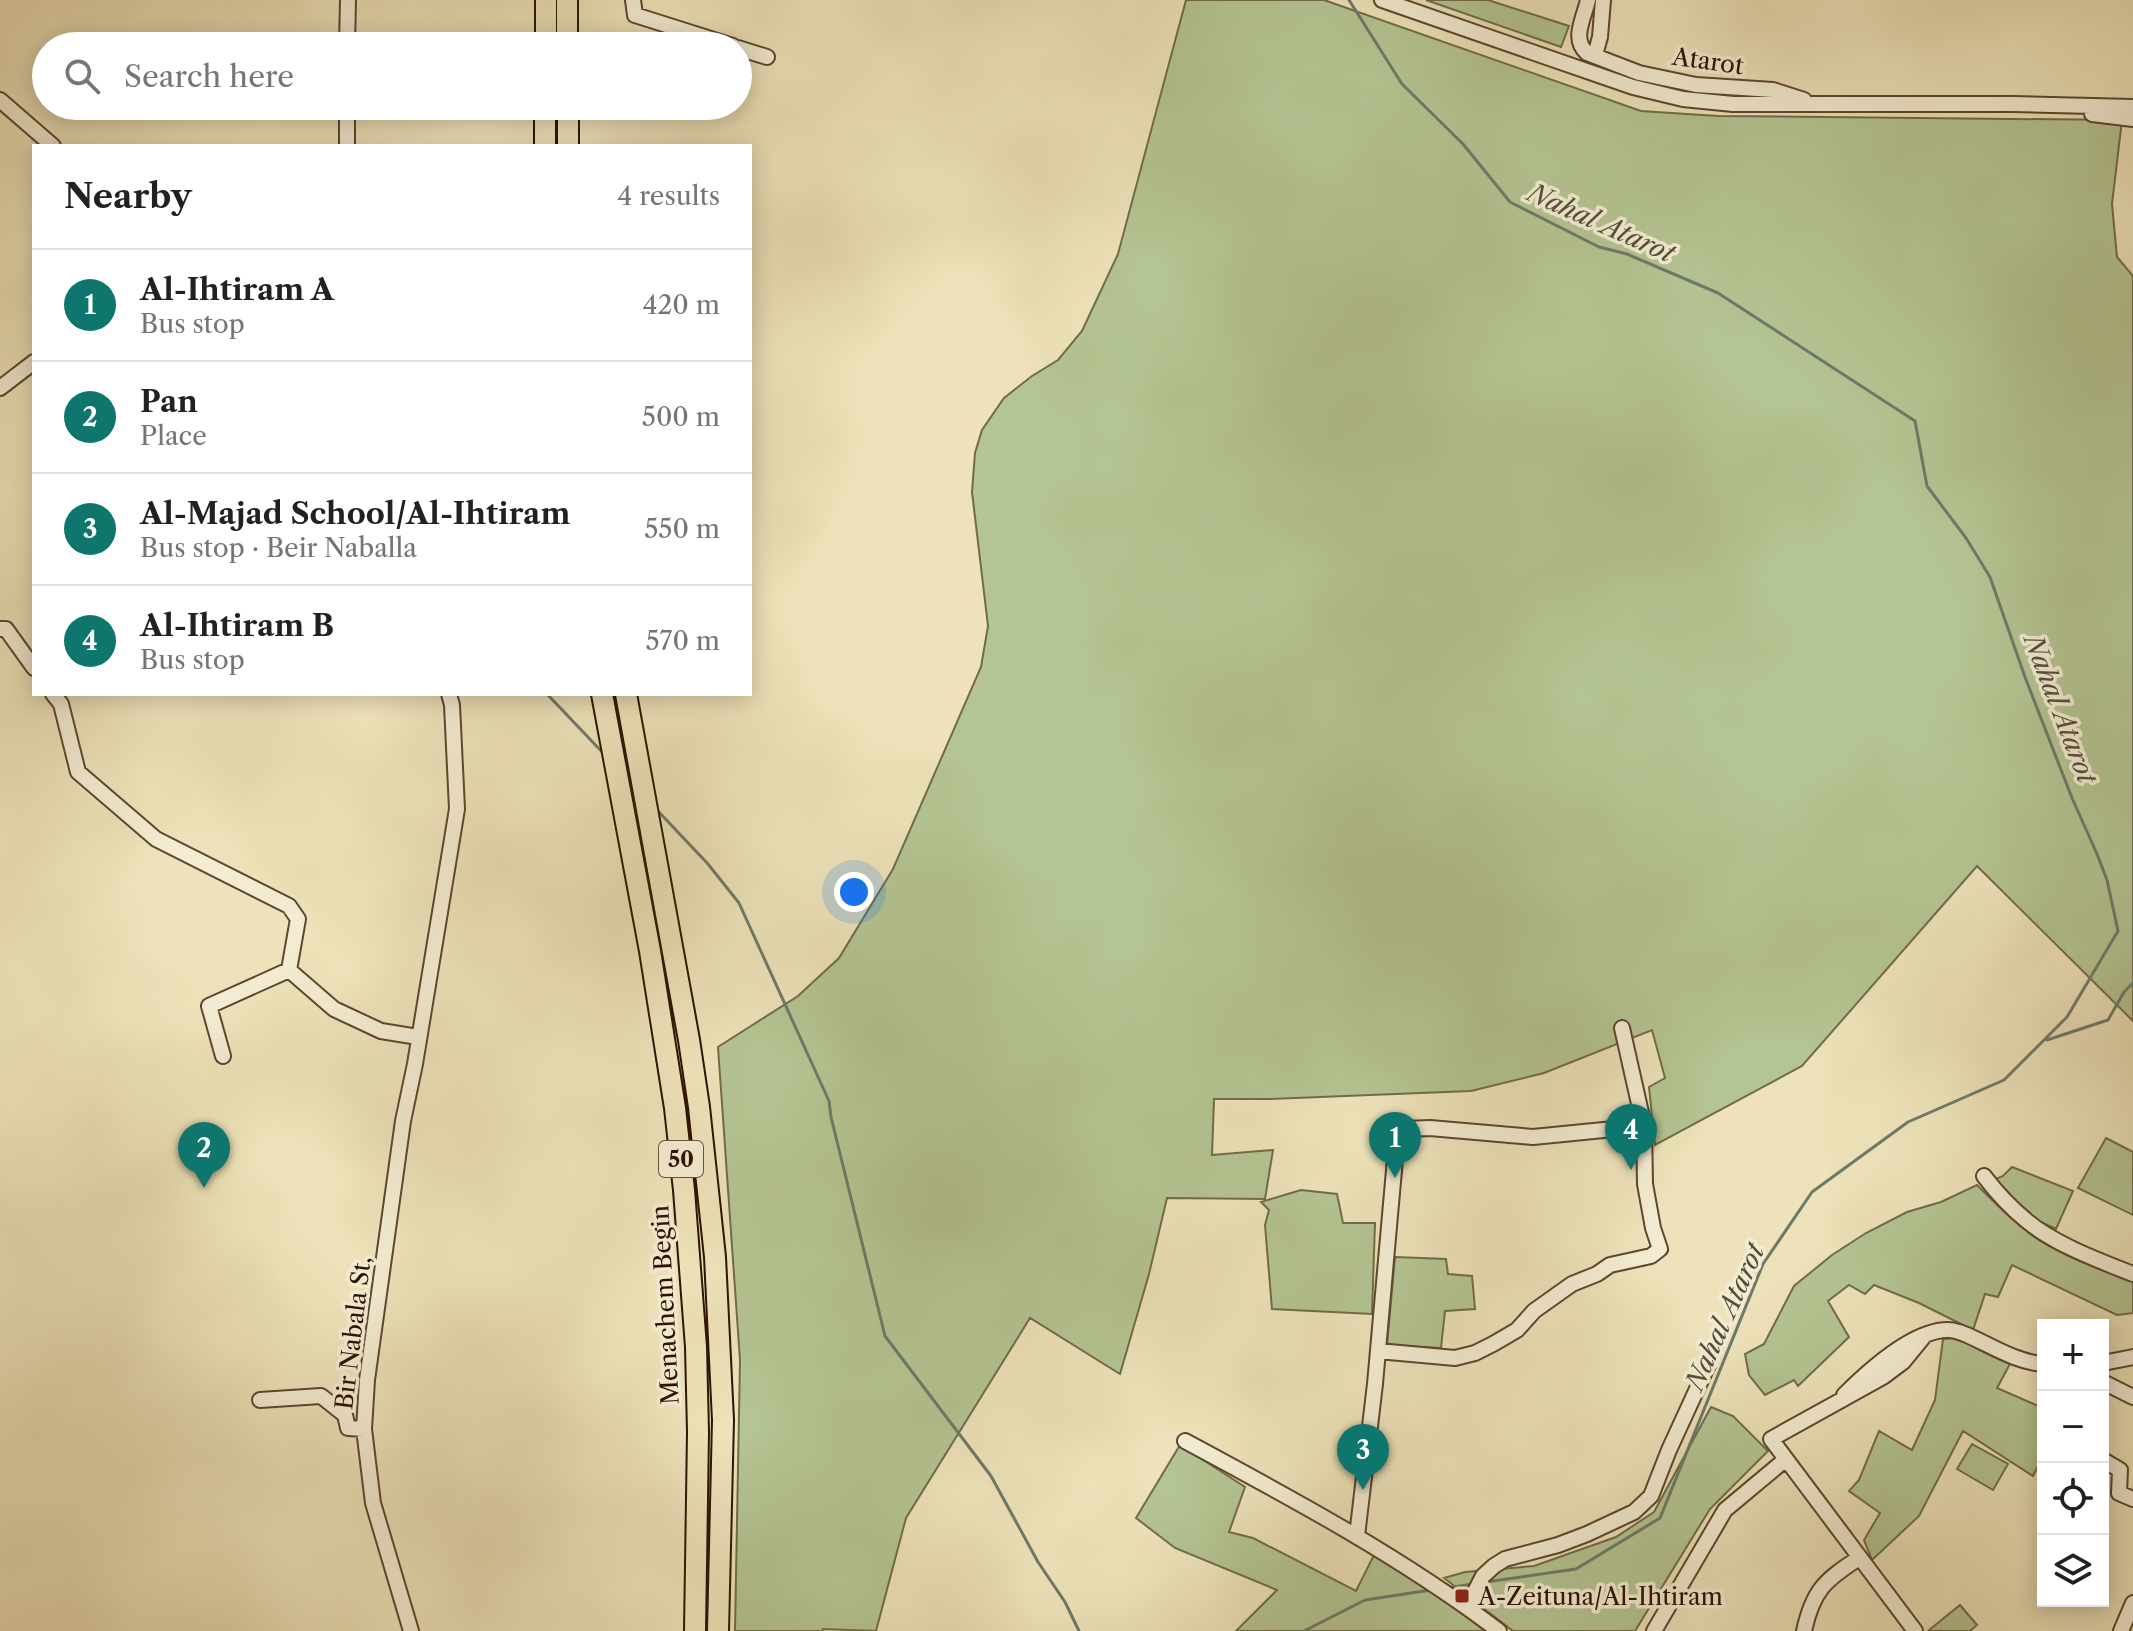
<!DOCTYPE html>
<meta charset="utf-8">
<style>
:root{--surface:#fff;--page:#f6f6f6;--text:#202124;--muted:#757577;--line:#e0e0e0;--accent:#0f766e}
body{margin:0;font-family:"Libre Caslon Text",serif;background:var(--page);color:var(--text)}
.controls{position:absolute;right:24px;bottom:24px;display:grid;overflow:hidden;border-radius:0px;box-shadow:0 4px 20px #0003}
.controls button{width:72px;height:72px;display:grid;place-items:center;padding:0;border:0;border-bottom:2px solid var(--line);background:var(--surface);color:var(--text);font:40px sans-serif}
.you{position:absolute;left:854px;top:892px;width:28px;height:28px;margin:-20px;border:6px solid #fff;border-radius:50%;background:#1a73e8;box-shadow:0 0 0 12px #1a73e833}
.badge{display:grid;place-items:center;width:52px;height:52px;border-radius:50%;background:var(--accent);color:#fff;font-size:26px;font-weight:700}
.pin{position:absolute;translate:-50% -66px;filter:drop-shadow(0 2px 4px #0008)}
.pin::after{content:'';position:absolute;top:42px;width:28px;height:24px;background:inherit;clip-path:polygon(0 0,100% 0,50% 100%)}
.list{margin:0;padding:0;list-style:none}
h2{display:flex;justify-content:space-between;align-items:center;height:104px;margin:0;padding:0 32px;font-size:34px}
h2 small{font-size:26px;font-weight:400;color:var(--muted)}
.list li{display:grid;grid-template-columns:52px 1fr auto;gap:24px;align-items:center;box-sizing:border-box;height:112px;padding:0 32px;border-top:2px solid var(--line)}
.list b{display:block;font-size:30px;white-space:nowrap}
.list p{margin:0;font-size:26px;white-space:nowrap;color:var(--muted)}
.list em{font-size:26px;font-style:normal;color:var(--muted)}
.icon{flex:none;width:44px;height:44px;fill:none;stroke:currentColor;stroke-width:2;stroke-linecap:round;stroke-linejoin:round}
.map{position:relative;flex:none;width:2133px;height:1631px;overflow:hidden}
.search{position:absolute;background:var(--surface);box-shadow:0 4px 20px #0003;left:32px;top:32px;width:720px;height:88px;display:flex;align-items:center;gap:20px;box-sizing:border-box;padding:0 28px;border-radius:44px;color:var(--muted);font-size:30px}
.panel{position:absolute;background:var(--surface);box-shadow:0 4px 20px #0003;left:32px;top:144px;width:720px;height:552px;border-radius:0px}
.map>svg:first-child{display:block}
</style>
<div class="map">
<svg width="2133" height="1631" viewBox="0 0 2133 1631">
<rect width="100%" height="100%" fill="#ede2b9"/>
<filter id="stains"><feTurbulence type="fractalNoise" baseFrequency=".0025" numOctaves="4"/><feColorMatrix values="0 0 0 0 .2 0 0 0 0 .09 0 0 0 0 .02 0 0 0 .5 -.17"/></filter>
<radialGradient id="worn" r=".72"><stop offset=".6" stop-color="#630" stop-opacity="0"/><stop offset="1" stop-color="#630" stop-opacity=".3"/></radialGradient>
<!-- green -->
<path fill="#b4c492" stroke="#706c49" stroke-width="2" d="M 1186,0 L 1324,0 L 1641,111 L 1718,116 L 2122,120 L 2112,204 L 2117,257 L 2133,276 L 2133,1021 L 1977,866 L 1802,1066 L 1655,1145 L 1649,1087 L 1665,1078 L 1652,1030 L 1544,1073 L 1471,1091 L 1269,1099 L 1214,1099 L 1212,1155 L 1273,1150 L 1265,1199 L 1167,1198 L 1149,1274 L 1120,1374 L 1030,1318 L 906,1518 L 876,1631 L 823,1629 L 822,1631 L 735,1631 L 740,1360 L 718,1047 L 798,996 L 839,958 L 893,869 L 981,667 L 988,626 L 972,492 L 975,453 L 982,430 L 1004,398 L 1032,376 L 1058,360 L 1082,331 L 1118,254 Z
M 1426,0 L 1488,0 L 1569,26 L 1561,47 Z
M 2106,1138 L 2133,1152 L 2133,1215 L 2078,1188 Z
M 2012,1167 L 2073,1191 L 2056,1229 L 2034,1219 L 1993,1180 L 2003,1176 Z
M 1977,1185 C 1997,1205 2016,1224 2039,1240 C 2067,1258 2102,1268 2133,1279 L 2133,1313 L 2117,1315 L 2012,1265 L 1998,1297 L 1985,1294 L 1973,1330 L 1919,1303 L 1874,1285 L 1865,1294 L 1849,1285 L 1828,1301 L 1849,1337 L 1798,1386 L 1794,1380 L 1765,1395 L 1749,1375 L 1745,1354 L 1764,1344 L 1794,1286 L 1832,1255 L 1866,1233 L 1907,1212 L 1941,1202 Z
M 1301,1190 L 1337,1194 L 1343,1223 L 1375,1223 L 1372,1314 L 1272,1309 L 1265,1225 L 1269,1210 L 1261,1202 Z
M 1395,1257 L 1446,1259 L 1448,1274 L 1472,1276 L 1475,1309 L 1445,1311 L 1441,1348 L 1387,1345 Z
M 1957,1338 L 2011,1362 L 1997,1388 L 2043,1408 L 2043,1456 L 2033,1476 L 1963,1431 L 1919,1516 L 1872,1560 L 1864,1540 L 1880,1513 L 1849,1491 L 1859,1480 L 1879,1431 L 1912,1450 L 1935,1400 L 1943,1339 Z
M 1711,1407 L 1733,1416 L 1768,1451 L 1710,1509 L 1635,1631 L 1513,1631 L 1444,1578 L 1465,1572 L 1534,1566 L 1616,1537 L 1654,1512 Z
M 1972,1444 L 2008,1464 L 1993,1490 L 1957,1469 Z
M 1180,1445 L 1245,1487 L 1229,1532 L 1253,1538 L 1356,1591 L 1375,1553 L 1421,1581 L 1485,1631 L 1236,1631 L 1277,1590 L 1175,1548 L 1136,1518 Z
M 1960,1605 L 1977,1625 L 1970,1631 L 1928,1631 Z"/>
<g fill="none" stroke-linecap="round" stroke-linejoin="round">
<!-- stream -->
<path stroke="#6d7a69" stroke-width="3" d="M 1349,0 L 1402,84 L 1463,144 L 1510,202 L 1599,247 L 1627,254 L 1718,293 L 1915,421 L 1927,486 L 1966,538 L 1990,577 L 2025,677 L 2072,798 L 2097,854 L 2107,880 L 2118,931 L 2067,1017 L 2004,1080 L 1908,1122 L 1812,1192 L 1763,1264 L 1660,1518 L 1576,1569 L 1486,1582
M 547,694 L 605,755
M 657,810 L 708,864 L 739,903 L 829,1101 L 831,1117 L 885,1336 L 991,1476 L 1038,1562 L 1065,1602 L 1079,1631
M 2047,1040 L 2108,1020 L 2124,992 L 2133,983
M 1446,1588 L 1474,1584
M 1304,1631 L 1365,1600 L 1431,1590"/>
<!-- minor casing -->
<g stroke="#5c472e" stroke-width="18">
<path id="minor" d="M 633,0 L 635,15 L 733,46
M 1382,0 L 1633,87 L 1683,99 L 1733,104 L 2013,104 L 2133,107
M 1588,0 C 1584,18 1571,39 1587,53 L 1639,73 L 1696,85 L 1773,90 L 1804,100
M 347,46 L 348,0
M 738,48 L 767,57
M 1595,55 L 1600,37 L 1603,0
M 0,100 L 53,146
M 2092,114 L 2133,119
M 347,146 L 347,106
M 0,388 L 34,362
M 0,629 L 6,629 L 34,668
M 53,694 L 61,704 L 78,772 L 156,839 L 289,906 L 298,919 L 289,970 L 334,1009 L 381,1031 L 418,1037
M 223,1056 L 209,1006 L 289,970
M 1984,1176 C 1996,1192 2011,1208 2027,1221 C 2054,1244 2100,1261 2133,1274
M 1378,1351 L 1455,1358 L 1475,1353 L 1493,1344 L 1517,1330 L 1534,1311 L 1572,1284 L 1597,1274 L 1610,1265 L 1651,1256 L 1660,1249 L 1653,1228 L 1645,1184 L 1644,1126 L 1622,1028
M 2103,1363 L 2133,1357
M 2103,1382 L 2133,1397
M 1844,1395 C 1867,1372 1914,1329 1949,1330 C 1954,1330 1962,1333 1967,1335 C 1992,1346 2016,1362 2043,1364
M 260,1400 L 321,1396 L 345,1415 L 348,1428 L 364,1429
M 1185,1441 C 1293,1499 1401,1557 1499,1631
M 2103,1460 L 2120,1470 L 2119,1493 L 2133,1499
M 1357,1536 L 1375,1384 L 1395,1159 L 1404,1129 L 1430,1128 L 1533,1137 L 1644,1126
M 1467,1607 L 1483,1576 L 1494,1566 L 1505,1559 L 1558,1545 L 1587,1534 L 1634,1512 L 1651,1496 L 1669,1450 L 1708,1365
M 411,1631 L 373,1503 L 364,1429 L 367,1380 L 403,1121 L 415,1064 L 457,809 L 452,705 L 449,694
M 1654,1631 L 1725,1510 L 1786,1459
M 1804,1631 C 1813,1590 1825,1580 1859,1558
M 1915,1631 L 1771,1439 L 1883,1377 L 1903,1362 L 1925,1335
M 2121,1631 L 2133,1603"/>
</g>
<!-- highway casing -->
<g stroke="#2c1300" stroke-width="24">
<path id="highway" d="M 567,0 L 567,46
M 546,46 L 546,0
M 568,106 L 568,146
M 545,146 L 545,106
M 602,694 L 650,951 L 675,1108 L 684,1190 L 696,1347 L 698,1432 L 695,1631
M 626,694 L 689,1040 L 699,1107 L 715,1257 L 723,1420 L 718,1631"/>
</g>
<!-- minor -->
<use href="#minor" stroke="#f3ecd2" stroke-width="14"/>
<!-- highway -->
<use href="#highway" stroke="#ede2b9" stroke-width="20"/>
</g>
<!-- markers -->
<rect fill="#8f2418" stroke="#f3ecd2" stroke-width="3" x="1454" y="1588" width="16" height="16" rx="4"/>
<g text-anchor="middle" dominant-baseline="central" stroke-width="7" stroke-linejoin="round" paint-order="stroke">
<!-- shield labels -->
<rect fill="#f3ecd2" stroke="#68543f" stroke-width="2" x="659" y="1141" width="44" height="36" rx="6"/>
<g font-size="22" font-weight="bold" fill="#2c1300">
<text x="681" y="1159">50</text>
</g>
<!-- street labels -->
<g font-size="24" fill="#2c1300" stroke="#f3ecd2">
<text transform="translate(1708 61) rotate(8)">Atarot</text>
<text transform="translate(665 1305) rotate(-93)">Menachem Begin</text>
<text transform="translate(353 1333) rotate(-83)">Bir Nabala St,</text>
</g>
<!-- poi labels -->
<g font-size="24" fill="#2c1300" stroke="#f3ecd2" text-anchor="start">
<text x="1478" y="1596">A-Zeituna/Al-Ihtiram</text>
</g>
<!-- water labels -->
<g font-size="26" font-style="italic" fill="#524f3d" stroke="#f3ecd2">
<text transform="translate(1601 223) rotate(24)">Nahal Atarot</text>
<text transform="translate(2060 709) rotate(69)">Nahal Atarot</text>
<text transform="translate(1725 1317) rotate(-66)">Nahal Atarot</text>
</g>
</g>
<rect width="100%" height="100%" filter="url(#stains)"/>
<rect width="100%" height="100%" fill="url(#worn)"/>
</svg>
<div class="controls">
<button>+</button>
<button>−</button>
<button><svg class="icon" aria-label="locate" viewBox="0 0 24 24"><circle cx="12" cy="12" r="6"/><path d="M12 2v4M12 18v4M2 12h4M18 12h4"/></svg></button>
<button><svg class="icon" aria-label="layers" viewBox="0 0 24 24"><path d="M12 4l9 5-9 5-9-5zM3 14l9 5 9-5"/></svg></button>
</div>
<div class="you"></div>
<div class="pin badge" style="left:1395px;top:1178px">1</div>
<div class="pin badge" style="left:204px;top:1188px">2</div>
<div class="pin badge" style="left:1363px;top:1490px">3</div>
<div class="pin badge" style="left:1631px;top:1170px">4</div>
<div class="search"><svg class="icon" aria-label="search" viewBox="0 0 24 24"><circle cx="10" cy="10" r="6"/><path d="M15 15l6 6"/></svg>Search here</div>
<section class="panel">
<h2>Nearby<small>4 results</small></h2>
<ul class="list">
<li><span class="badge">1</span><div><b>Al-Ihtiram A</b><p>Bus stop</p></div><em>420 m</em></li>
<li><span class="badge">2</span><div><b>Pan</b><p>Place</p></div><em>500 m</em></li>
<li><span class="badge">3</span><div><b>Al-Majad School/Al-Ihtiram</b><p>Bus stop · Beir Naballa</p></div><em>550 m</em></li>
<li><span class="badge">4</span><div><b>Al-Ihtiram B</b><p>Bus stop</p></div><em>570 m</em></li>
</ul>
</section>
</div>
